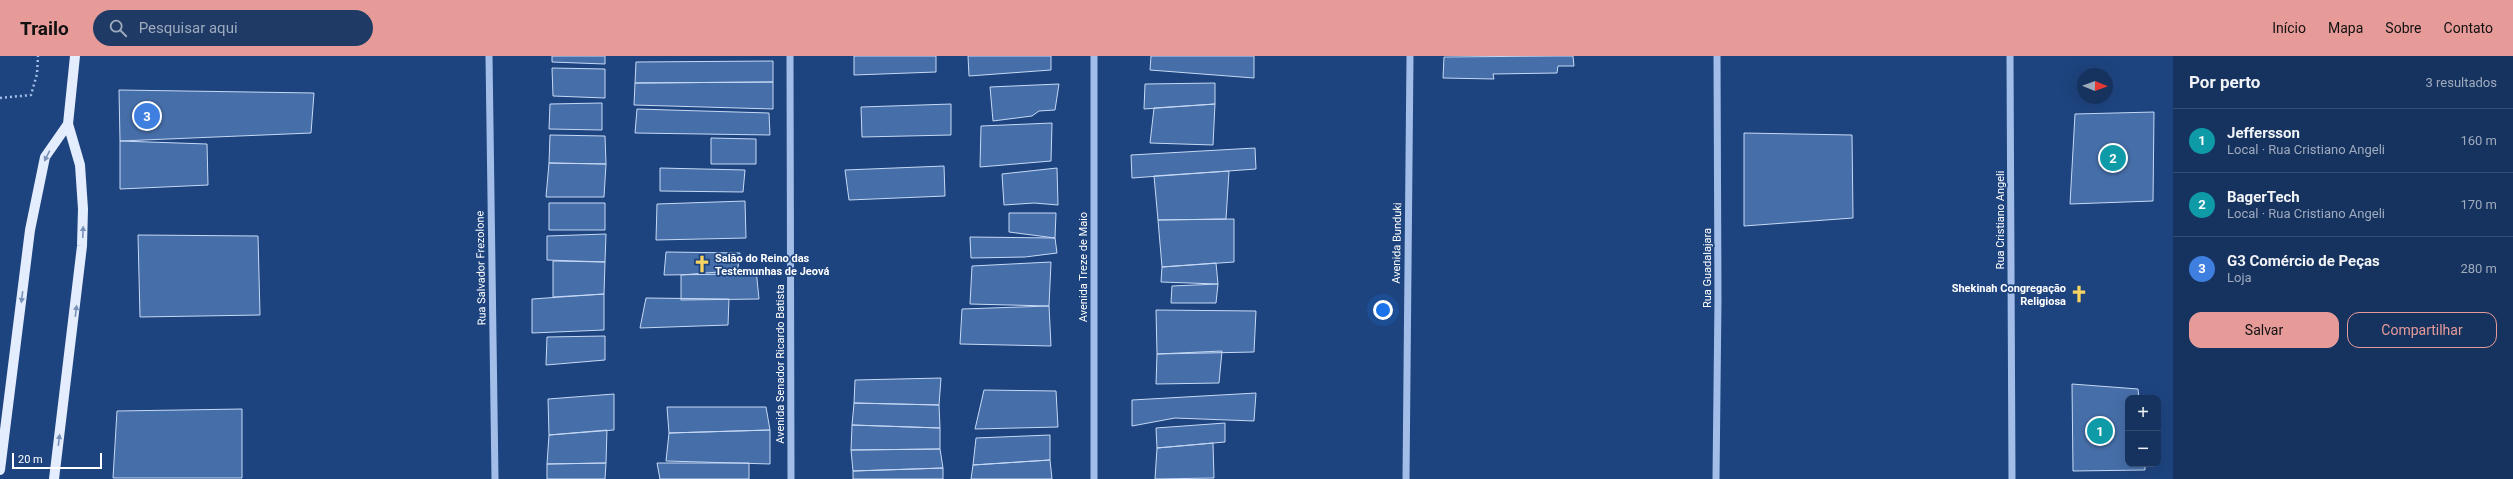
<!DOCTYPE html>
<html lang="pt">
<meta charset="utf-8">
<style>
:root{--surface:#16335f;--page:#1f3b65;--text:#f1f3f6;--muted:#9eaabd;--line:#354e74;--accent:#e69b98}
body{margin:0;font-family:Roboto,sans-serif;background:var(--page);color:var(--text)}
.controls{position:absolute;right:12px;bottom:12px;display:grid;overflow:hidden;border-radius:8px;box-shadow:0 4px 16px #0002}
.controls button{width:36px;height:36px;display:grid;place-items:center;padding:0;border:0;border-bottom:1px solid var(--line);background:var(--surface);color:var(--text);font:20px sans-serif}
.compass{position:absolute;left:2077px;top:12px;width:36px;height:36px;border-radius:50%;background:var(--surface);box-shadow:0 4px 16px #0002;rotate:91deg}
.scale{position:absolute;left:12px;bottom:10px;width:90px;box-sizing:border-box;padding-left:4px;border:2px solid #fff;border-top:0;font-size:11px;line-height:14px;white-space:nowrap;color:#fff;-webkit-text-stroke:3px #1e447f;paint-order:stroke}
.you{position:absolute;left:1383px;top:254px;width:14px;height:14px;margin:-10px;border:3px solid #fff;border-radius:50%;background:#1a73e8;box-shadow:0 0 0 6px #1a73e833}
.badge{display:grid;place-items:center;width:26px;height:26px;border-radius:50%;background:var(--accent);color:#fff;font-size:13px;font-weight:700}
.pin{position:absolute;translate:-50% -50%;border:2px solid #fff;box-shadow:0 1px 4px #0006}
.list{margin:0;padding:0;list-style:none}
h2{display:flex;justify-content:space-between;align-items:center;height:52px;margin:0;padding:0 16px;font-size:17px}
h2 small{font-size:13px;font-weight:400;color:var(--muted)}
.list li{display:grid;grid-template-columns:26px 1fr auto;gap:12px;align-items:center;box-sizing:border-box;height:64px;padding:0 16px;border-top:1px solid var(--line)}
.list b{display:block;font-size:15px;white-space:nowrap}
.list p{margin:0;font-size:13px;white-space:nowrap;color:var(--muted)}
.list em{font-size:13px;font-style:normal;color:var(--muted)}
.actions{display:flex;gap:8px;padding:12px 16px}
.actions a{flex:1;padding:9px 0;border:1px solid var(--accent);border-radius:12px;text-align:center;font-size:14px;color:var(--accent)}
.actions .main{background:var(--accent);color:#111}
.icon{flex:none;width:22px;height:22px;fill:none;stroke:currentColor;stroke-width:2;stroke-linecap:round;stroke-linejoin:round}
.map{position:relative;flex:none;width:2173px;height:423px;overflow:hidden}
header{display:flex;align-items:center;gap:24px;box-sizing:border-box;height:56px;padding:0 20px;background:var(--accent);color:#111}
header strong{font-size:19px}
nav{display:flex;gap:22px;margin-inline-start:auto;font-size:14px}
.search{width:280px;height:36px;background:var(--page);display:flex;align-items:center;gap:10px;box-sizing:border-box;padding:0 14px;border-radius:22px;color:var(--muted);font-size:15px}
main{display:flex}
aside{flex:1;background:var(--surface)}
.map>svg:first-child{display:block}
</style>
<header>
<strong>Trailo</strong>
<div class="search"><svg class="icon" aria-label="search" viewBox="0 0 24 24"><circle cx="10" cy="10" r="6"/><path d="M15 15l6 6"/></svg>Pesquisar aqui</div>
<nav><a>Início</a><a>Mapa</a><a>Sobre</a><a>Contato</a></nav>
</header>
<main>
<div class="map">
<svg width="2173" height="423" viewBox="0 0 2173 423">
<rect width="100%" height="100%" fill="#1e447f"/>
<!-- building -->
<path fill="#466ea8" stroke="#c6d9f6" d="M 552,0 L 605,0 L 605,8 L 552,6 Z
M 854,0 L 936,0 L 936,16 L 854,19 Z
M 968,0 L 1051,0 L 1051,14 L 969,20 Z
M 1151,0 L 1254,0 L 1254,22 L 1150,14 Z
M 1557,0 L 1573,0 L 1574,10 L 1558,10 L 1557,17 L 1493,18 L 1494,23 L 1443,22 L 1444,1 Z
M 773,5 L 773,26 L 635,27 L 636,6 Z
M 552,12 L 605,13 L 605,42 L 553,40 Z
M 773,26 L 773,53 L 634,49 L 635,27 Z
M 1215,27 L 1215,48 L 1144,53 L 1145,28 Z
M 1059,28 L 1055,54 L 1039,55 L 1032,60 L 993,65 L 990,31 Z
M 119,34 L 314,37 L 311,77 L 120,85 Z
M 602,47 L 602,74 L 549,73 L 550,48 Z
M 951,48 L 951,79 L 862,81 L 861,51 Z
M 1215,48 L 1213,89 L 1150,87 L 1154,52 Z
M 637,53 L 769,57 L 770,79 L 635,77 Z
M 2154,56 L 2153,145 L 2070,148 L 2075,58 Z
M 1052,67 L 1051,105 L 980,111 L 981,70 Z
M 1744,77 L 1852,79 L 1853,162 L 1744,170 Z
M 550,79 L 605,80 L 606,108 L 549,107 Z
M 711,82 L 756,83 L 756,108 L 711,108 Z
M 120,85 L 207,88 L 208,129 L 120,133 Z
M 1255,92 L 1256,113 L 1132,122 L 1131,99 Z
M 549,107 L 606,108 L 604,141 L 546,141 Z
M 944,110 L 945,140 L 849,144 L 845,114 Z
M 660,112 L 745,114 L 743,136 L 660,135 Z
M 1057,112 L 1058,149 L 1034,147 L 1004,149 L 1002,118 Z
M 1229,115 L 1226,163 L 1158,164 L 1154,120 Z
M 745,145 L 746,182 L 656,184 L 657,148 Z
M 549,147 L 605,147 L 605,174 L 549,174 Z
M 1009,157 L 1056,157 L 1055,182 L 1009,176 Z
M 1234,163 L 1234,206 L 1162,211 L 1158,164 Z
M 606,178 L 605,206 L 547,204 L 547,180 Z
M 138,179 L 258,180 L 260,259 L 140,261 Z
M 970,181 L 1055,182 L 1057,197 L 1025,201 L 971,202 Z
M 666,196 L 740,197 L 737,218 L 664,219 Z
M 553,205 L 605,206 L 604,238 L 553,241 Z
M 1051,206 L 1049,250 L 970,248 L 972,210 Z
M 1216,207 L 1218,228 L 1161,226 L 1162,211 Z
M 756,213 L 759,243 L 681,244 L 681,219 Z
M 1218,228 L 1216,247 L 1171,247 L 1172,230 Z
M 604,238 L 604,274 L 532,277 L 532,243 Z
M 646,242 L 729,243 L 728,269 L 640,272 Z
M 1049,250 L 1051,290 L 960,288 L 962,253 Z
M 1156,254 L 1256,255 L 1254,296 L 1157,298 Z
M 605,280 L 605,304 L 546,309 L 547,281 Z
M 1222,295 L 1219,327 L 1156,328 L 1157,298 Z
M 941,322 L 939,349 L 854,347 L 855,324 Z
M 2072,328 L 2138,333 L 2139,342 L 2128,342 L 2128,408 L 2145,408 L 2145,414 L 2073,415 Z
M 984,334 L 1056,335 L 1058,371 L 975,373 Z
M 1256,337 L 1254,365 L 1175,362 L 1132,370 L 1132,344 Z
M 614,338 L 614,374 L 549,379 L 548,343 Z
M 854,347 L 939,349 L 940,372 L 852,369 Z
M 667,351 L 766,351 L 770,374 L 669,377 Z
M 242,353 L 242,422 L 113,422 L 117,355 Z
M 1225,367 L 1225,386 L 1157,392 L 1156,372 Z
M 852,369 L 940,372 L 940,393 L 851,394 Z
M 607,374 L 606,407 L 547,408 L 549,379 Z
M 770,374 L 770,408 L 666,405 L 669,377 Z
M 1050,379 L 1050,404 L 973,409 L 976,382 Z
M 1213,387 L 1214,422 L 1155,423 L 1157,392 Z
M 940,393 L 943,412 L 853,415 L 851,394 Z
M 1050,404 L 1052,423 L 971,423 L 973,409 Z
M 606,407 L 605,423 L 547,423 L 547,408 Z
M 657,407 L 749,407 L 749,423 L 660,423 Z
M 943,412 L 943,423 L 853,423 L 853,415 Z"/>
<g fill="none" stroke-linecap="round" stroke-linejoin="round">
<!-- path -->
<path stroke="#a2bee8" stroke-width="2.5" stroke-dasharray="2 3" stroke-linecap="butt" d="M 0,42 L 31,39 L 37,18 L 38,0"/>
<!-- minor -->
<path stroke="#a2bee8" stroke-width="7" d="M 489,0 L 495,423
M 790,0 L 791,423
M 2010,0 L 2012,423
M 1094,423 L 1094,0
M 1406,423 L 1410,0
M 1716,423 L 1718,243 L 1717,0"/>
<!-- major -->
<path stroke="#e4edfe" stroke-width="10" d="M 0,414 L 30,174 L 45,101 L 68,68
M 54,423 L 82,190 L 83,153 L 80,109 L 68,68 L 75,0"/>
</g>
<!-- one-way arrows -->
<defs><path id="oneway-solid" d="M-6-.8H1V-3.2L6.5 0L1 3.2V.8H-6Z"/></defs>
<g fill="#7790b8">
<use href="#oneway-solid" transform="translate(47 100) rotate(117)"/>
<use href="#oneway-solid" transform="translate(83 176) rotate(-88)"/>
<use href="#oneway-solid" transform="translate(22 241) rotate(97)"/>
<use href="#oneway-solid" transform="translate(76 255) rotate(-83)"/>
<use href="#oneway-solid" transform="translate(59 384) rotate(-83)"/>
</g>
<!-- icons -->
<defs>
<g id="church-bare" transform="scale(1.38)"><path d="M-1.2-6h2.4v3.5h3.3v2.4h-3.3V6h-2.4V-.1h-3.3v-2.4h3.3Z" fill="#f7d361" stroke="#1e447f" stroke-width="2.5" paint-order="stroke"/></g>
</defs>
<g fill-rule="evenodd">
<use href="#church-bare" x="702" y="208"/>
<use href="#church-bare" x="2079" y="238"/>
</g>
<g text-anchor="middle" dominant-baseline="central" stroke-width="3.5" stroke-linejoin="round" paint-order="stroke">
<!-- street labels -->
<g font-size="11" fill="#fff" stroke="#1e447f">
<text transform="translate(2000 164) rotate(-90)">Rua Cristiano Angeli</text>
<text transform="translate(1397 187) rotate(-89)">Avenida Bunduki</text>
<text transform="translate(1083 211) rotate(-90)">Avenida Treze de Maio</text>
<text transform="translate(481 212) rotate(-91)">Rua Salvador Frezolone</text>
<text transform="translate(1707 212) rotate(-90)">Rua Guadalajara</text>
<text transform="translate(780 308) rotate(-90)">Avenida Senador Ricardo Batista</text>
</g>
<!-- poi labels -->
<g font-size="11" font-weight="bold" fill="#fff" stroke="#1e447f" text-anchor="start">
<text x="715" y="202">Salão do Reino das<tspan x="715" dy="13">Testemunhas de Jeová</tspan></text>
<text x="2066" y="232" text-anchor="end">Shekinah Congregação<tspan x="2066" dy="13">Religiosa</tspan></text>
</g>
</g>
</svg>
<div class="controls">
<button>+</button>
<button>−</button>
</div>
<svg class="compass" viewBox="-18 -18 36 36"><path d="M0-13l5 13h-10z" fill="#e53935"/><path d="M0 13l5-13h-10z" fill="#9eaabd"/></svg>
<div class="scale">20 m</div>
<div class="you"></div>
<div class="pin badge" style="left:2100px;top:375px;background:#0f9aa8">1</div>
<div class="pin badge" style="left:2113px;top:102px;background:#0f9aa8">2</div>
<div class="pin badge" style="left:147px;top:60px;background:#3f7fe0">3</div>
</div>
<aside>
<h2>Por perto<small>3 resultados</small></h2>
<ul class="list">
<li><span class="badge" style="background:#0f9aa8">1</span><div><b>Jeffersson</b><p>Local · Rua Cristiano Angeli</p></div><em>160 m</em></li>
<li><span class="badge" style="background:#0f9aa8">2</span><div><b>BagerTech</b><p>Local · Rua Cristiano Angeli</p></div><em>170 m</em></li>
<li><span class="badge" style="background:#3f7fe0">3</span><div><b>G3 Comércio de Peças</b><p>Loja</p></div><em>280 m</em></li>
</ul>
<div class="actions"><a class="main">Salvar</a><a>Compartilhar</a></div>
</aside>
</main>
